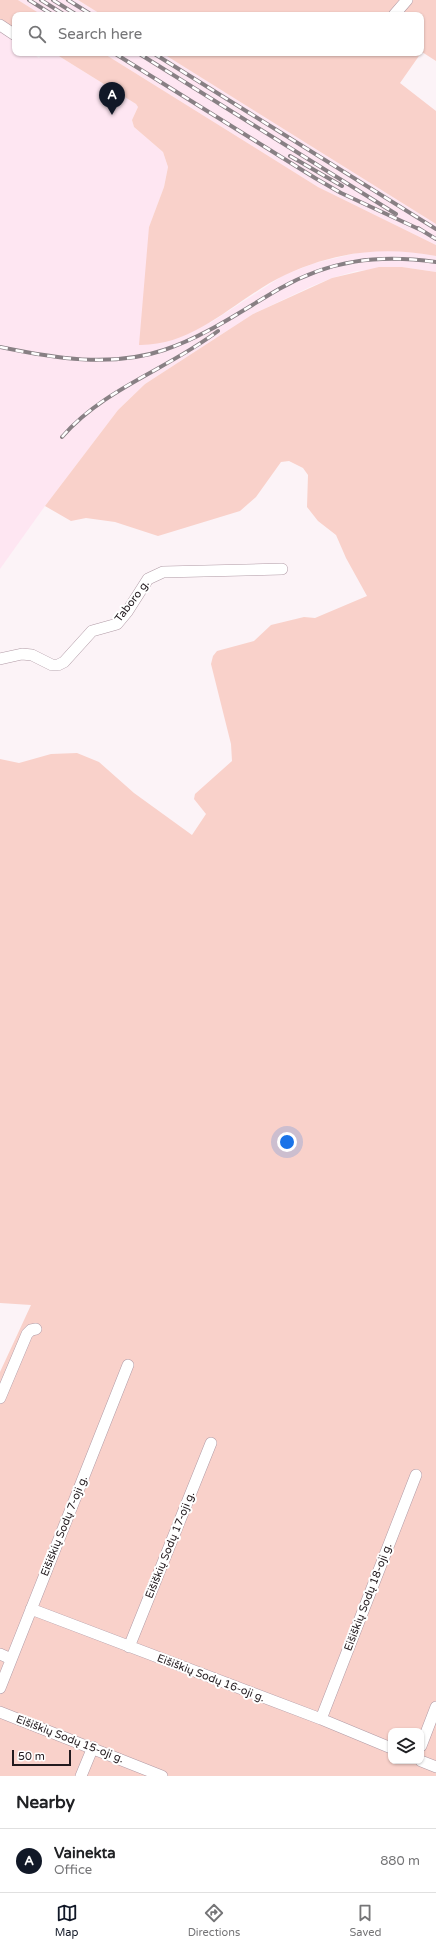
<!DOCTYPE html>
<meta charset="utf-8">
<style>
:root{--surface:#fff;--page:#f6f6f6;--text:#202124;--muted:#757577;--line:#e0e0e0;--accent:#111827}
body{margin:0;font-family:"Varela Round",sans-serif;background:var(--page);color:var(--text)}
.controls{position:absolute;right:12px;bottom:12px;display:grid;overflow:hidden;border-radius:8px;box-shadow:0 1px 3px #0004}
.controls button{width:36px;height:36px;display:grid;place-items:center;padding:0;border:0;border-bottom:1px solid var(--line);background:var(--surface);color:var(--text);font:20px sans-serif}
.scale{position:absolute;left:12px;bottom:10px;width:59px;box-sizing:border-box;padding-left:4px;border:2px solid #221a1e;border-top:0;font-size:11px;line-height:14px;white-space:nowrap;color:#221a1e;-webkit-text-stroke:3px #fff;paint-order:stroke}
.you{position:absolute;left:287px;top:1142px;width:14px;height:14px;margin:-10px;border:3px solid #fff;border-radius:50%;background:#1a73e8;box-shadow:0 0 0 6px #1a73e833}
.badge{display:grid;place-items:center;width:26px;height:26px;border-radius:50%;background:var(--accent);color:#fff;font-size:13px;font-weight:700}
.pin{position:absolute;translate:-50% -33px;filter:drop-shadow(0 1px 2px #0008)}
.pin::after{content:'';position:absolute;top:21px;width:14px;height:12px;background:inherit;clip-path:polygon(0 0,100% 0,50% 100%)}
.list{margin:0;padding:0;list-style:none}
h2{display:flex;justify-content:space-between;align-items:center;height:52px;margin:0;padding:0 16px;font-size:17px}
h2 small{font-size:13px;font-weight:400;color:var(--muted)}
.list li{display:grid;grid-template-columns:26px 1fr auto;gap:12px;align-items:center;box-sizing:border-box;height:64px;padding:0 16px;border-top:1px solid var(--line)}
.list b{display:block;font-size:15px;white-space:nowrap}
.list p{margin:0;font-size:13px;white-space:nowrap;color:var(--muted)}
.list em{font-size:13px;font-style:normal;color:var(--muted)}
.icon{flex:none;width:22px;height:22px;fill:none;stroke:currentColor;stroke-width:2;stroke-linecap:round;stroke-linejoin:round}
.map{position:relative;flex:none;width:436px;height:1776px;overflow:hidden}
.search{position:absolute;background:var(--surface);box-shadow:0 1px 3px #0004;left:12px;right:12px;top:12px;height:44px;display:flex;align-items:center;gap:10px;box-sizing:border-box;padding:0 14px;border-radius:8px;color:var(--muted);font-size:15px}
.sheet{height:116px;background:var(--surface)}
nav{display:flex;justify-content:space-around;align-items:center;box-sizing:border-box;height:56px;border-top:1px solid var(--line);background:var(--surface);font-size:11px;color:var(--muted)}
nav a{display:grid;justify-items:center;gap:2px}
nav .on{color:var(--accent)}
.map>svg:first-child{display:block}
</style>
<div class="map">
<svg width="436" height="1776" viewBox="0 0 436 1776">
<rect width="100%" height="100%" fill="#fcf3f7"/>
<!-- built -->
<path fill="#fee6f2" d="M 18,0 L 78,0 L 102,15 L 42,15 Z
M 0,32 L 15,42 L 15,53 L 32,53 L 39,58 L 42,53 L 54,53 L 136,104 L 138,107 L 132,120 L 134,127 L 163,152 L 168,167 L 164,187 L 149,227 L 210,323 L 284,275 L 315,263 L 357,253 L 381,250 L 407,251 L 436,256 L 436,272 L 402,267 L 356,271 L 332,278 L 310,287 L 253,314 L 145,384 L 118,410 L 45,506 L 0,569 Z
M 103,53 L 162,53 L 436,224 L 436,245 L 318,187 Z"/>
<!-- green -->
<path fill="#f9d1ca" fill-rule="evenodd" d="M 0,0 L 18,0 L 42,15 L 15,15 L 15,30 L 0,20 Z
M 78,0 L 436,0 L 436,61 L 422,52 L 421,53 L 421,15 L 102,15 Z
M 54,53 L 103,53 L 318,187 L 436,245 L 436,256 C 383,246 334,252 285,275 C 236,298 197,346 139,345 L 149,227 L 164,187 L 168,167 L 163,152 L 134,127 L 132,120 L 138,107 L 136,104 Z
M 162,53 L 421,53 L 400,83 L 436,111 L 436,224 Z
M 379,267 L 402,267 L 436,272 L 436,1776 L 0,1776 L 0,1372 L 31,1305 L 0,1303 L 0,759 L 19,763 L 51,754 L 77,753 L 99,762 L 134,793 L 192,835 L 206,814 L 194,799 L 195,794 L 232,761 L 231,744 L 211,664 L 213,656 L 217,651 L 254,641 L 271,625 L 304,617 L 315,618 L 367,596 L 346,558 L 336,535 L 318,521 L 307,507 L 308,475 L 303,468 L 289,461 L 281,462 L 256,497 L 240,511 L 158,536 L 115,522 L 86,518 L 71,521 L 45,506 L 118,410 L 145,384 L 253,314 L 332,278 ZM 391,1731 L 421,1731 L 421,1761 L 391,1761 Z"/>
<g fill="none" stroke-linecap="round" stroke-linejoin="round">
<!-- minor casing -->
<g stroke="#b19ba6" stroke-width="12">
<path id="minor" d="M 394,15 L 407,0
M 0,25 L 15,35
M 0,659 L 22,654 L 32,655 L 52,665 L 58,665 L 64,662 L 92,631 L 117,624 L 127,612 L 148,579 L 163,572 L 282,569
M 0,1398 L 27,1334 L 31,1330 L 36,1329
M 31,1609 L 321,1719 L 391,1748
M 129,1647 L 211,1443
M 0,1654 L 11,1659
M 0,1688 L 128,1365
M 0,1712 L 162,1776
M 321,1719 L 416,1475
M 421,1746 L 436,1707
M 421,1761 L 436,1767
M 81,1776 L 93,1747"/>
</g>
<!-- minor -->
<use href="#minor" stroke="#fff" stroke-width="11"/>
<!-- rail casing -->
<g stroke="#888084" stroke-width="4">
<path id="rail" d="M 29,0 L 53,15
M 41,0 L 65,15
M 53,0 L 77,15
M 68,0 L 92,15
M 114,53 L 315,178 L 341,193 L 423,231
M 138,53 L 396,214
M 153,53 L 436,229
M 290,156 L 342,186
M 418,228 L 436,239
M 0,347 C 53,358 111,368 164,350 C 206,336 241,311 279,289 C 330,260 378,254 436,262
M 62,437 C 103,389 168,369 218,331"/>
</g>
<!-- rail -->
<use href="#rail" stroke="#fff" stroke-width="2.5" stroke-dasharray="8" stroke-linecap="butt"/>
</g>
<g text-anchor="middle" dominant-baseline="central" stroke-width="4" stroke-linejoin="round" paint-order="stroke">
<!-- street labels -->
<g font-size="11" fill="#221a1e" stroke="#fff">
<text transform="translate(132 601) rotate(-53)">Taboro g.</text>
<text transform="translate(64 1526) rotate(-68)">Eišiškių Sodų 7-oji g.</text>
<text transform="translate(170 1545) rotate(-68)">Eišiškių Sodų 17-oji g.</text>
<text transform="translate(368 1597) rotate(-69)">Eišiškių Sodų 18-oji g.</text>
<text transform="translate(211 1678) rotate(21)">Eišiškių Sodų 16-oji g.</text>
<text transform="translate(70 1739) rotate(21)">Eišiškių Sodų 15-oji g.</text>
</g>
</g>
</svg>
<div class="controls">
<button><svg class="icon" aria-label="layers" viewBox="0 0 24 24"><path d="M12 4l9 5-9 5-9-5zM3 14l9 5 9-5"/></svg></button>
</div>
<div class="scale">50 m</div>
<div class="you"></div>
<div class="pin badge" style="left:112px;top:115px">A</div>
<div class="search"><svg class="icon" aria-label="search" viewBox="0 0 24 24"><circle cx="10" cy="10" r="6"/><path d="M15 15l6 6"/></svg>Search here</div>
</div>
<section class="sheet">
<h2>Nearby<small></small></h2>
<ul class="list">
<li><span class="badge">A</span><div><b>Vainekta</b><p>Office</p></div><em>880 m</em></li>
</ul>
</section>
<nav>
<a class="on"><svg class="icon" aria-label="map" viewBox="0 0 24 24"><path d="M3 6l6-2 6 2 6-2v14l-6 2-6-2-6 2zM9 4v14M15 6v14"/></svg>Map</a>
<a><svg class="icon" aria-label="directions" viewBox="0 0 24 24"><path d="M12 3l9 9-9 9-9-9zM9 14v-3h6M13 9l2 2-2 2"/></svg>Directions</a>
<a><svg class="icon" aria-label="saved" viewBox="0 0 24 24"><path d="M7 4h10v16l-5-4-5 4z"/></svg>Saved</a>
</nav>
